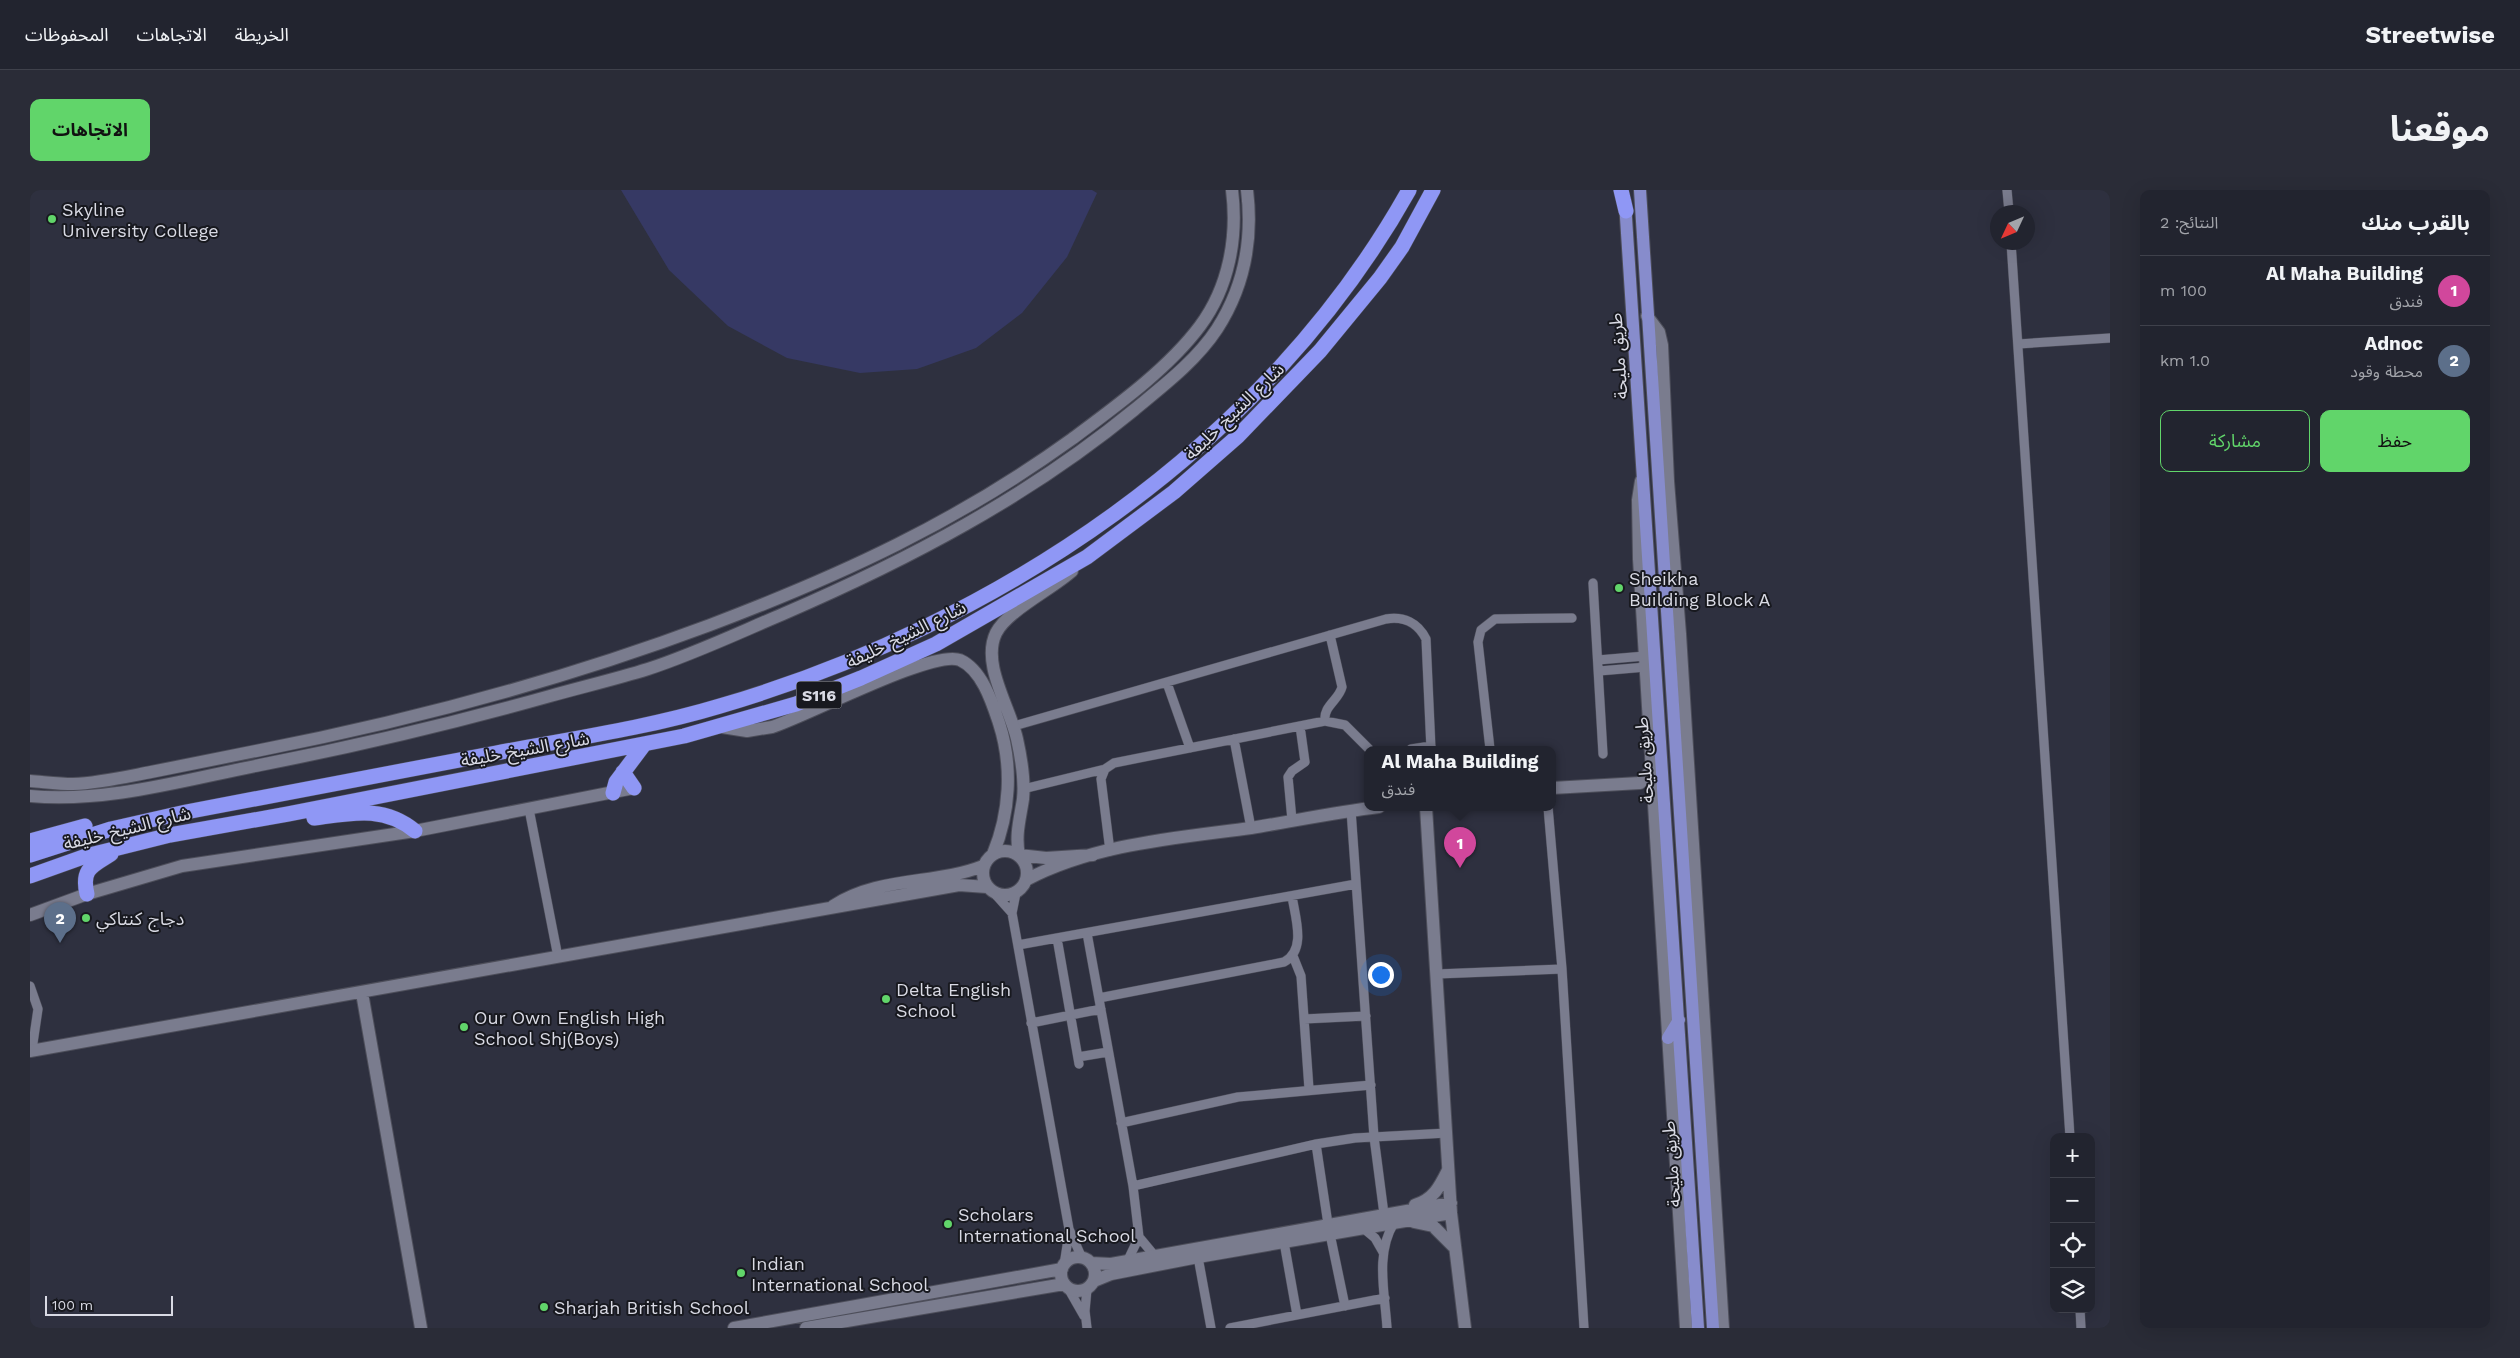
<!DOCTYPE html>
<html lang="ar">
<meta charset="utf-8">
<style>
:root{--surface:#22242f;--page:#2a2c37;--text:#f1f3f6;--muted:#a2a4aa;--line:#3f414b;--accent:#61d56a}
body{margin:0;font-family:"Work Sans","Noto Sans Arabic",sans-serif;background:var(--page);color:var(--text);direction:rtl}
.controls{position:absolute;right:15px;bottom:15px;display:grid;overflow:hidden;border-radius:10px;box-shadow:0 5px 20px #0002}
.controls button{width:45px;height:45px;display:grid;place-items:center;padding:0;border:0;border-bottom:1px solid var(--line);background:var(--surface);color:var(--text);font:25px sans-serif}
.compass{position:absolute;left:1960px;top:15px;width:45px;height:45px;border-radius:50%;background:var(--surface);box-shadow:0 5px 20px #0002;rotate:226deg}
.scale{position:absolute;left:15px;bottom:12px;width:128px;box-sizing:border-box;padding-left:5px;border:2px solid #d9dae4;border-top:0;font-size:14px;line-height:18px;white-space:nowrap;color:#d9dae4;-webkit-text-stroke:4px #18191f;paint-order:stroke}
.you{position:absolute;left:1350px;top:784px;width:18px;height:18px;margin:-12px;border:4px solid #fff;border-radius:50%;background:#1a73e8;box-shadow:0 0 0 8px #1a73e833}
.badge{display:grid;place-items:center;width:32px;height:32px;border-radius:50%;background:var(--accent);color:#fff;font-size:16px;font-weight:700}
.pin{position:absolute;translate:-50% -41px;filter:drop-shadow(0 1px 2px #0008)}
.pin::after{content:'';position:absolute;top:26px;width:18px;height:15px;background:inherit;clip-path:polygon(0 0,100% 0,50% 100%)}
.popup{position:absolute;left:1334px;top:556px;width:192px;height:65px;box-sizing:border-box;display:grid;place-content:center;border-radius:10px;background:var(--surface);filter:drop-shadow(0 1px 4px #0005);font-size:16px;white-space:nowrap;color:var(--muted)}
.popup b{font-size:19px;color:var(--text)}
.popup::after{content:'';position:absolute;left:50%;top:100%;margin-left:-10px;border:10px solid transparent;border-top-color:var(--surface)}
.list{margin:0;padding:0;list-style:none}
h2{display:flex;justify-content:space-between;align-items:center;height:65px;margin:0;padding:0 20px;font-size:21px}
h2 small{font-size:16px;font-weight:400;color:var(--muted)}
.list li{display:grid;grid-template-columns:32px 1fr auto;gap:15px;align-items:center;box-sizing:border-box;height:70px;padding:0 20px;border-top:1px solid var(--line)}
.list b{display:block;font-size:19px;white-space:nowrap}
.list p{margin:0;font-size:16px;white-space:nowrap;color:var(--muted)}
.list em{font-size:16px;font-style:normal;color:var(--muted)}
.actions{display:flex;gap:10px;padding:15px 20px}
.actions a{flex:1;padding:11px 0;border:1px solid var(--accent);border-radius:10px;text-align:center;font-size:18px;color:var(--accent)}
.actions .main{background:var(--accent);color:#111}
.icon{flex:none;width:28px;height:28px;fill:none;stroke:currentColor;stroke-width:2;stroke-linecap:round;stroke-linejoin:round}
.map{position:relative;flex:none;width:2080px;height:1138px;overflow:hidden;direction:ltr;border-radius:10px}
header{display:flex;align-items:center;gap:30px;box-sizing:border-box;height:70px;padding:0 25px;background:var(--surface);border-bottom:1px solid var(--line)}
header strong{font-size:24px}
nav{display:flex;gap:28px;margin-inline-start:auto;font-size:18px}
.intro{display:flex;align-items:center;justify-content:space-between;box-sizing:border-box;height:120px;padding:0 30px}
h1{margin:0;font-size:35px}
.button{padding:12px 22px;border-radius:10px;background:var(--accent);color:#111;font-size:18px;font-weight:700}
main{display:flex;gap:30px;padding:0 30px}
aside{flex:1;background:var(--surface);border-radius:10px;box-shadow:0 5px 20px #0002}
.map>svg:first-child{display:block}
</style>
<header>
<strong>Streetwise</strong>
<nav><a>الخريطة</a><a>الاتجاهات</a><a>المحفوظات</a></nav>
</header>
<div class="intro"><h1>موقعنا</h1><a class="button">الاتجاهات</a></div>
<main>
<aside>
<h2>بالقرب منك<small>النتائج: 2</small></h2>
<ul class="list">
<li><span class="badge" style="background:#d1479c">1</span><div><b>Al Maha Building</b><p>فندق</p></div><em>100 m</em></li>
<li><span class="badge" style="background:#5c6f8a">2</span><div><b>Adnoc</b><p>محطة وقود</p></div><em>1.0 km</em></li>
</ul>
<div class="actions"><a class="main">حفظ</a><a>مشاركة</a></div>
</aside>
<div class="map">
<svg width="2080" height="1138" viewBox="0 0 2080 1138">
<rect width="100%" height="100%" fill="#2e303f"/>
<!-- green -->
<path fill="#363964" d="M 591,0 L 1062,0 L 1067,3 L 1037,67 L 992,123 L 946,158 L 887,179 L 830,183 L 757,168 L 698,136 L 639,80 Z"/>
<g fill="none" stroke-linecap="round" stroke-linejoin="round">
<!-- street casing -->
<g stroke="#4d4e5a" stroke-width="10">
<path id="street" d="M 1977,0 L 1979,22
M 1981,52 L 2040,947
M 1988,154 L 2080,148
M 1563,393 L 1573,564
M 1568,470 L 1615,466
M 1569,481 L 1616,477
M 1137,493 L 1160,558
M 1295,531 C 1293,516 1309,510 1312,497 L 1300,445
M 984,536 L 1356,429 C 1374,426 1388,433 1396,449 L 1401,559
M 1204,549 L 1221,638
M 1381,559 L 1401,556
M 1460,559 L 1448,452 L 1451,440 L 1465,429 L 1542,428
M 993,599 L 1075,579
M 1518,617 L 1532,779 L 1554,1138
M 499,619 L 528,767
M 1321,620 L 1344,947 L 1354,1024
M 1262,630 L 1258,587 L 1262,581 L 1275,572 L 1270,536
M 1080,661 L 1071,589 L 1075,579 L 1084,573 L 1295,531 L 1315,535 L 1339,559
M 986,703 L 982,723 L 1039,1039 L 1052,1068
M 965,704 L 982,723
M 1057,743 L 1103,996 L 1109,1047 L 1124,1065
M 1027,748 L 1049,874
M 988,755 L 1326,694
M 1263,766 L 1271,786 L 1279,899
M 1407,784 L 1532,779
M 0,796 L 8,819 L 3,853 L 4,861
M 1069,808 L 1254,772 C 1277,760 1265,727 1262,706
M 1274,829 L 1336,826
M 1001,833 L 1071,819
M 1048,867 L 1078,862
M 1091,933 L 1208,907 L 1341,895
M 1286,954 L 1298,1034
M 1103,996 L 1286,954 L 1325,948 L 1417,943
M 1333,1038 L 1345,1048 L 1353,1062
M 1300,1044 L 1315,1116
M 1254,1052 L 1267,1125
M 1168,1067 L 1181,1138
M 1098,1070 L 1109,1047
M 1034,1075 L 1039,1043
M 1038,1098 L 1054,1126
M 2050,1119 L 2051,1138
M 1057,1138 L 1055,1121 L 1057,1099
M 1200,1138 L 1355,1108
M 1357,1138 C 1355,1104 1345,1063 1364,1033"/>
</g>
<!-- secondary casing -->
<g stroke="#4d4e5a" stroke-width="14">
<path id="secondary" d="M 1617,126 L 1629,142 L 1632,155 L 1638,291 L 1650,444 L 1693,1138
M 1611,291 L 1608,310 L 1609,369 L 1656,1138
M 1042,381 C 1022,399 977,421 966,443 C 951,474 980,517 987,549 C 991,567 995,590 993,609 C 990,629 985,645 989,665 L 1016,668 L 1063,665
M 692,537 L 717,541 L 742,537 C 777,526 903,459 930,470 C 952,480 962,512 969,533 C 983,576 980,623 963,664
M 0,591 C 14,592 29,594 43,594 C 69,593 95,587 121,582 C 156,575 191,568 226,561 C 380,531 533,490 680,435 C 812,385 927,332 1042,249 C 1085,217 1138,179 1170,136 C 1199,97 1208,47 1202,0
M 1522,598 L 1610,593 L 1623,578
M 0,606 C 77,613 154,590 230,575 C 327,556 424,533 520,506 C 552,497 586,489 618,479 C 664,464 708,443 753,424 C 878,370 998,307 1104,220 C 1133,196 1166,171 1187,139 C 1214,97 1223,49 1217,0
M 1396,617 L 1421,1023 L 1435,1138
M953 683a22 22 0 1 1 44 0a22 22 0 1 1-44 0Z
M 996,690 C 1064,654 1147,648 1221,638 C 1264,631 1306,622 1349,617
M 803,716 C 849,686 905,695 953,676
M 0,725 L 57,704 L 152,676 L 385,641 L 604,598
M 332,803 L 391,1138
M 0,861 L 929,695 L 957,697
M 1385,1015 C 1404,1009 1410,996 1418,980
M 1384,1032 L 1403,1036 L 1423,1056
M1031 1084a17 17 0 1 1 34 0a17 17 0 1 1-34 0Z
M 1061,1073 L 1081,1074 L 1421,1013
M 1064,1091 L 1081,1084 L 1168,1067 L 1421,1023
M 704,1138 L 1032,1079
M 776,1138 L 1034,1094"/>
</g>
<!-- primary casing -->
<g stroke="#4d4e5a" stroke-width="14">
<path id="primary" d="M 1610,0 L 1683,1138
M 1595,12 L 1668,1138
M 1638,848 L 1649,830"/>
</g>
<!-- highway casing -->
<g stroke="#4d4e5a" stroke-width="16">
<path id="highway" d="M 1591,0 L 1596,21
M 593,582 L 604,598
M 583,603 L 586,592 L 613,556
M 284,628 C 321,623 354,615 385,641
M 0,651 L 55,636
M 0,665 L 81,639 L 156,622 C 259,602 362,582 466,563 C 540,549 617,538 690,516 C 967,435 1236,256 1379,0
M 0,686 L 56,666 L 140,645 L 258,624 L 654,546 L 766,514 L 831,488 L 906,454 L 1057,367 L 1144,302 L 1208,246 L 1290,161 L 1350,88 L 1372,57 L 1403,0
M 57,704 C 51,679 62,676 81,664"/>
</g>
<!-- street -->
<use href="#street" stroke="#7a7c8e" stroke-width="9"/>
<!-- secondary -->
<use href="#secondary" stroke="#7a7c8e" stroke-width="12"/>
<!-- primary -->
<use href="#primary" stroke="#878ccc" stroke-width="12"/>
<!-- highway -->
<use href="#highway" stroke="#8f97f5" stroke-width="15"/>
</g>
<!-- markers -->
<g fill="#61d56a" stroke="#18191f" stroke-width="2">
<circle cx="22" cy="29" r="5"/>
<circle cx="1589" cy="398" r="5"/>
<circle cx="56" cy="728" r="5"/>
<circle cx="856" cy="809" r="5"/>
<circle cx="434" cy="837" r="5"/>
<circle cx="918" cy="1034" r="5"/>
<circle cx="711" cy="1083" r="5"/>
<circle cx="514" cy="1117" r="5"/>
</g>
<g text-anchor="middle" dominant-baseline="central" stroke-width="4" stroke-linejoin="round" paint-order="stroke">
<!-- shield labels -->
<rect fill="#18191f" stroke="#9fa0a9" stroke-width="1" x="766.5" y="491.5" width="45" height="27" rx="4"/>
<g font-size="16" font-weight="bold" fill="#d9dae4">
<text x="789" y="505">S116</text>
</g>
<!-- poi labels -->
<g font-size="18" fill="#d9dae4" stroke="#18191f" text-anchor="start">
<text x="32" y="19">Skyline<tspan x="32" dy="21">University College</tspan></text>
<text x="1599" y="388">Sheikha<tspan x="1599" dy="21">Building Block A</tspan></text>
<text x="66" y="728">دجاج كنتاكي</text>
<text x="866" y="799">Delta English<tspan x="866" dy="21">School</tspan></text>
<text x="444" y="827">Our Own English High<tspan x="444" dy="21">School Shj(Boys)</tspan></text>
<text x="928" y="1024">Scholars<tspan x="928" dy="21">International School</tspan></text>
<text x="721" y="1073">Indian<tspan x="721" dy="21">International School</tspan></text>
<text x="524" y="1117">Sharjah British School</text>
</g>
<!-- street labels -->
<g font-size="18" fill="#d9dae4" stroke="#18191f">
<text transform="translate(1588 166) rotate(-94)">طريق مليحة</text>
<text transform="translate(1204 221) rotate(-44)">شارع الشيخ خليفة</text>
<text transform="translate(876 444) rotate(-26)">شارع الشيخ خليفة</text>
<text transform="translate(495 559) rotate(-10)">شارع الشيخ خليفة</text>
<text transform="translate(1614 570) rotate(-94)">طريق مليحة</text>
<text transform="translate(97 638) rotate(-14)">شارع الشيخ خليفة</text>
<text transform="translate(1641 974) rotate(-94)">طريق مليحة</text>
</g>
</g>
</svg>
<div class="controls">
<button>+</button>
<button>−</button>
<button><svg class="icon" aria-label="locate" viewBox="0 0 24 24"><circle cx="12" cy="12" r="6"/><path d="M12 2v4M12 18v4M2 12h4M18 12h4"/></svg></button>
<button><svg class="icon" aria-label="layers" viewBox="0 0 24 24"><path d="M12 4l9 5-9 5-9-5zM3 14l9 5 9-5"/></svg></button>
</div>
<svg class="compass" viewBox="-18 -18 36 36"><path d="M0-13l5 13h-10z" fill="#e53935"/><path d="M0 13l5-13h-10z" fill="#a2a4aa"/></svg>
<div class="scale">100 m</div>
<div class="you"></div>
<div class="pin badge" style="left:1430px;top:678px;background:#d1479c">1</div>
<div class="popup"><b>Al Maha Building</b>فندق</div>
<div class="pin badge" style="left:30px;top:753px;background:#5c6f8a">2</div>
</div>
</main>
